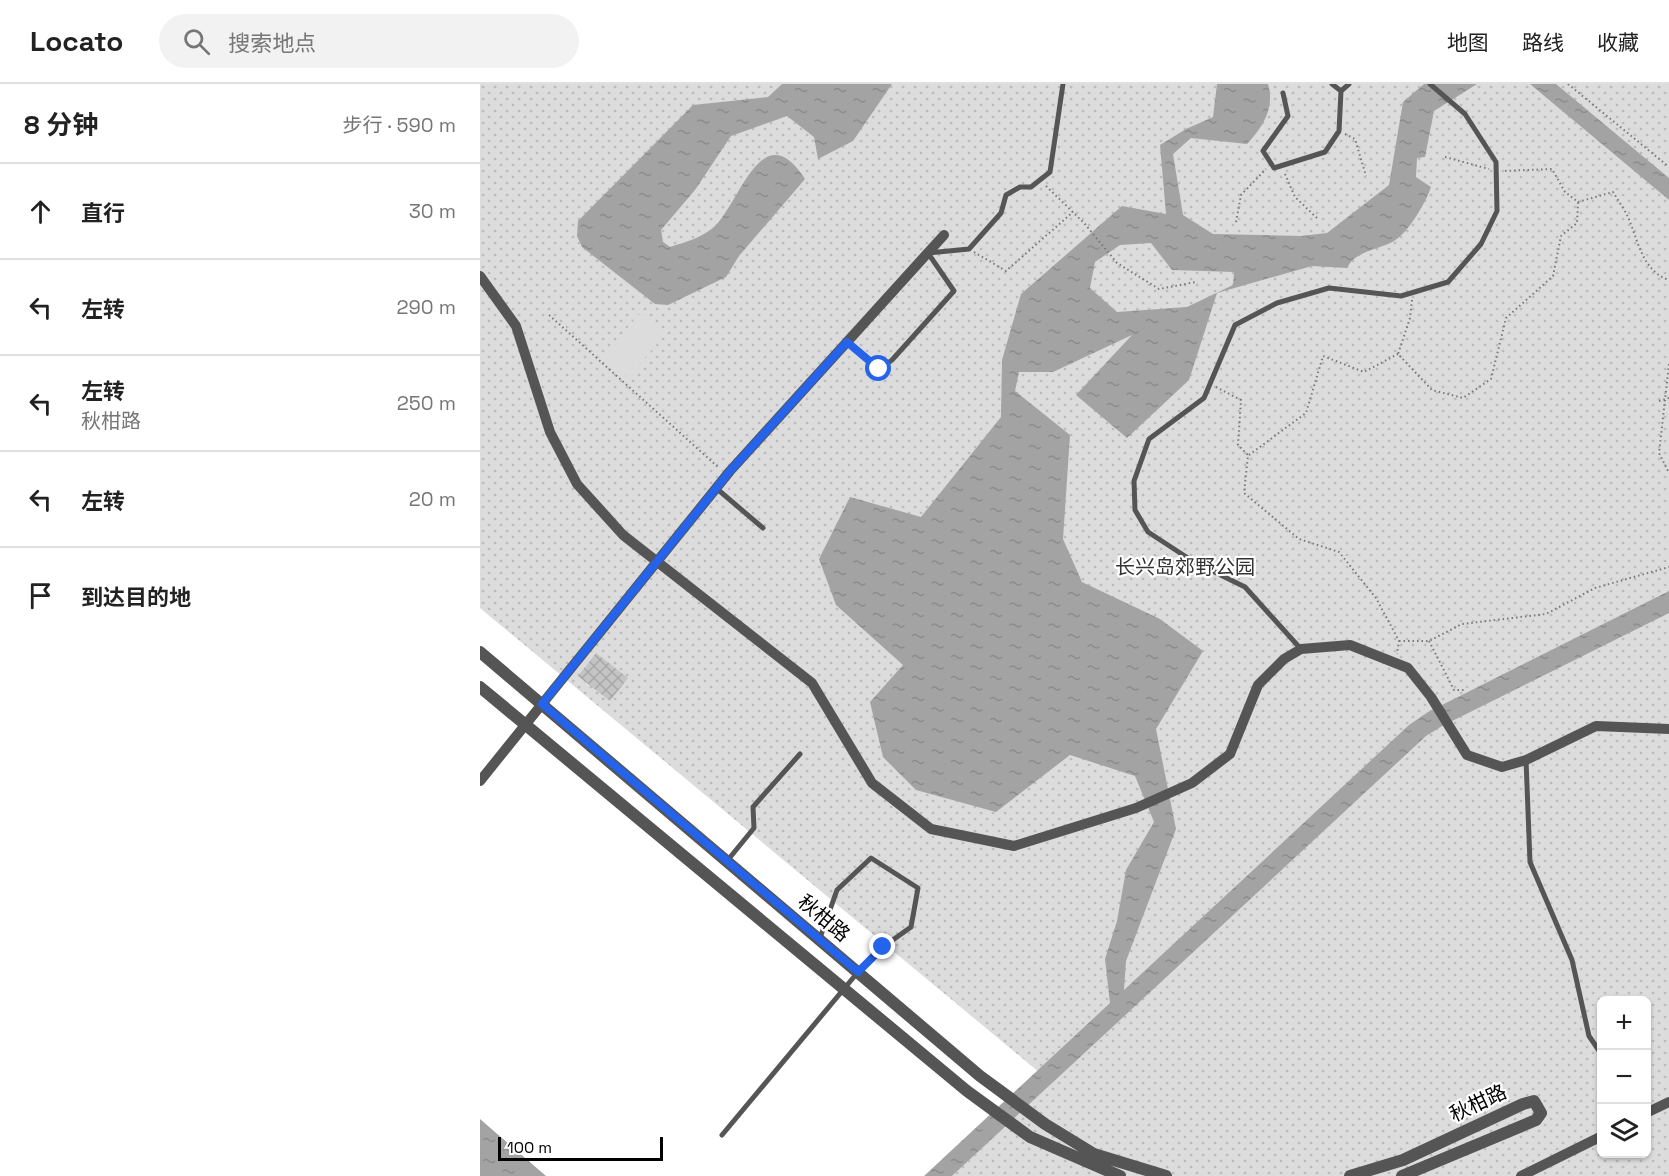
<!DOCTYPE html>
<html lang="zh">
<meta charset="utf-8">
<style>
:root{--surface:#fff;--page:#f2f2f2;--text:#222;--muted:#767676;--line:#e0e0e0}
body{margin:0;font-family:"Space Grotesk","Noto Sans SC",sans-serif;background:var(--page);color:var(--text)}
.controls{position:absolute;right:18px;bottom:18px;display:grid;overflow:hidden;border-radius:9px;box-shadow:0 2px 4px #0004}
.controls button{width:54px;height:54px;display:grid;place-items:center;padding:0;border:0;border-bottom:2px solid var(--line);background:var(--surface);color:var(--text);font:30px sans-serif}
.scale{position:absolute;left:18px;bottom:15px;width:165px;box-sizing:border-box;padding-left:6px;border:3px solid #000;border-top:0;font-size:16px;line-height:21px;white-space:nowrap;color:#000;-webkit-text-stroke:4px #fff;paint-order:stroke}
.stop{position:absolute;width:18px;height:18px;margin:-14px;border:4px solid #2563eb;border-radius:50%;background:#fff}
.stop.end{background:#2563eb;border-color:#fff;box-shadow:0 2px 6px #0008}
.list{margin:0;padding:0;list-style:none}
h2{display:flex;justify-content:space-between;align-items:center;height:78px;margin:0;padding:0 24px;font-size:26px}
h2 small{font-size:20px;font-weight:400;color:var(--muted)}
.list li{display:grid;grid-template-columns:39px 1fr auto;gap:18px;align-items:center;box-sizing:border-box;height:96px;padding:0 24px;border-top:2px solid var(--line)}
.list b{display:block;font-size:22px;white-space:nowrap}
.list p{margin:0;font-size:20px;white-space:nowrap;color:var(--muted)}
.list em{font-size:20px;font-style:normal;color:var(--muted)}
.icon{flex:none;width:33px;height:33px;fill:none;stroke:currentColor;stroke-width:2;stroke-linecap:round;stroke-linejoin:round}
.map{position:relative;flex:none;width:1189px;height:1092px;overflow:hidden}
header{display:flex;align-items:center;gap:36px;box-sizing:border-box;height:84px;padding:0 30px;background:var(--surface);border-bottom:2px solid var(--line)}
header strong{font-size:28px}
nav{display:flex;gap:33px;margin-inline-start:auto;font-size:21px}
.search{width:420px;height:54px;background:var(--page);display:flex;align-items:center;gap:15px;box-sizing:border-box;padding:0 21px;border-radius:33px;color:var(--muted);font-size:22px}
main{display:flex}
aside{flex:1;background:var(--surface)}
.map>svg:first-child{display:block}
</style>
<header>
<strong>Locato</strong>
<div class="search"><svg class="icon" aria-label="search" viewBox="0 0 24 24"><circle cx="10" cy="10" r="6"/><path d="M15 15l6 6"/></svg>搜索地点</div>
<nav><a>地图</a><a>路线</a><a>收藏</a></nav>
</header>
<main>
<aside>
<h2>8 分钟<small>步行 · 590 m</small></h2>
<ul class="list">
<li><svg class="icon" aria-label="ahead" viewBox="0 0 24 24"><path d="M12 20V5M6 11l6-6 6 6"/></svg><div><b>直行</b></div><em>30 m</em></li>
<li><svg class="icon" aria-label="left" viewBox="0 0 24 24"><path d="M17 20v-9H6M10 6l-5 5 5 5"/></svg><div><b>左转</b></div><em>290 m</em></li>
<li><svg class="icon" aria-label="left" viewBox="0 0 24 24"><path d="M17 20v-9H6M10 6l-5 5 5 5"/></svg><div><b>左转</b><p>秋柑路</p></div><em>250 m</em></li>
<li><svg class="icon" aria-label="left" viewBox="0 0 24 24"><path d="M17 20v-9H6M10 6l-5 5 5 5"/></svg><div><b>左转</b></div><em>20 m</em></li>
<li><svg class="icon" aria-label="arrive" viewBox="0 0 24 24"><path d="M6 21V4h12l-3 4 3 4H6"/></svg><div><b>到达目的地</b></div></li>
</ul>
</aside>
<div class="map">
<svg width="1189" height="1092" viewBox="0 0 1189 1092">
<defs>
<pattern id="grass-dots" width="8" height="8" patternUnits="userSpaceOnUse" patternTransform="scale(1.5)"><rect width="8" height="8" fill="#dcdcdc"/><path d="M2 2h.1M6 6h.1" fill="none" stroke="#bbb" stroke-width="1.8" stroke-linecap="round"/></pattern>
<pattern id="water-ripples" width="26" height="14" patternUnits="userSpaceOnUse" patternTransform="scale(1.5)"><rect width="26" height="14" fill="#a3a3a3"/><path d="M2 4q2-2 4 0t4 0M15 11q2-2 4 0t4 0" fill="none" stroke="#8b8b8b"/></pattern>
<pattern id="building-cross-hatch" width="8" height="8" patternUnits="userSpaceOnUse" patternTransform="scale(1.5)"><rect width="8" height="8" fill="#c4c4c4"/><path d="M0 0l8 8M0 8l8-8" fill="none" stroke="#a7a7a7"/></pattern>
</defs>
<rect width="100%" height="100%" fill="#fff"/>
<!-- grass -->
<path fill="url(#grass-dots)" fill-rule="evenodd" d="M 0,0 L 1189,0 L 1189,1092 L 472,1092 L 572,999 L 0,524 ZM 1122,916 L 1166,916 L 1166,1070 L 1122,1070 Z"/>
<!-- pitch -->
<path fill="#dcdcdc" d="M 159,230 L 184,252 L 148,293 L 124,272 Z"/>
<!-- water -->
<path fill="url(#water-ripples)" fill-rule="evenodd" d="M 302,0 L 412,0 L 373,57 L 338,75 L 334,53 L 307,32 L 251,52 L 215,106 L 181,146 L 183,158 L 190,163 C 206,158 224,153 236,141 C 261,115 283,30 325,95 L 259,172 L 246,193 L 188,221 L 175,220 L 102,163 L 97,152 L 98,137 L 213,21 L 288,13 Z
M 737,0 L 788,0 C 795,24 783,43 767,60 L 711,54 L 693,70 L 703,131 L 733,150 L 821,152 L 847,149 L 909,101 L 923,18 L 944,0 L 997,0 L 954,27 L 945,73 L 937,74 L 936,93 L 951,103 C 946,118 929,148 914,157 C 898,166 875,167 867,184 L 832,182 L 737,209 L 709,296 L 647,354 L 596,311 L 652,251 L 573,288 L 539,288 L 535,307 L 590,351 L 583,455 L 602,498 L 680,535 L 723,567 L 676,645 L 696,745 L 646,877 L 644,906 L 929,641 L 948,628 L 1189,507 L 1189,529 L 962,642 L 946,652 L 472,1092 L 444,1092 L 630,919 L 625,875 L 637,837 L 646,786 L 674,738 L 655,692 L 590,671 L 516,728 L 436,706 L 403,673 L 390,618 L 423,581 L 356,521 L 339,475 L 370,413 L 441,433 L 521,333 L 522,276 L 541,210 L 642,122 L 686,130 L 680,61 L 706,45 L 733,33 ZM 671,159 L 692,186 L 754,188 L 753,201 L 707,223 L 637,228 L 610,204 L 615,178 L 640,161 Z
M 1050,0 L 1076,0 L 1189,94 L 1189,116 Z
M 0,1035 L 66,1092 L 0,1092 Z"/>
<!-- building -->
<path fill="url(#building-cross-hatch)" d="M 116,569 L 148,594 L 130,617 L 98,592 Z"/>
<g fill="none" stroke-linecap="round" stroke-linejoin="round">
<!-- path -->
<path stroke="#777" stroke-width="2" stroke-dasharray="1.5 3" stroke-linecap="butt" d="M 1088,0 L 1189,83
M 865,50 L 875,55 L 886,92
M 965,73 L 1009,85
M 805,90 L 815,113 L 838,135
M 566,102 L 604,139 L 637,179 L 679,205 L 716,198
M 1098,118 L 1133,108 C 1138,116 1144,125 1148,133 C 1158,156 1162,187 1189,196
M 756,138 L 761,111 L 786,85
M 494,168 L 526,187 L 593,128
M 932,216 L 930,234 L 918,270 L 952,306 L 983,314 L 1011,295 L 1026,234 L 1073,192 L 1081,152 L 1097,139 L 1098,118 L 1085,108 L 1072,85 L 1023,87
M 69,231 L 238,383
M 1189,280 L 1179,369 L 1189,389
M 736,303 L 761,316 L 758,361 L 768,371 L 764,409 L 819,455 L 859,468 L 896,514 L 919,557 L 917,570
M 1179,317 L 1189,314
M 769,371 L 826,329 L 843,272 L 884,288 L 918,270
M 919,557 L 949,557 L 982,540 L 1066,530 L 1115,504 L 1189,483
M 949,557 L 974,606 L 986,606"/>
<!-- service -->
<path stroke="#555" stroke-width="5" d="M 861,7 L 869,0
M 803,9 L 808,32 L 783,67 L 794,84 L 845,68 L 859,47 L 861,7 L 852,0
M 367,258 L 399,285 L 412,276 L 474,207 L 448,169 L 489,165 L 521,129 L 526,111 L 540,103 L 551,103 L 570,88 L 583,0
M 236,404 L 283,444
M 820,564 L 765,503 L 714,478 L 668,448 L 655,426 L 654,397 L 669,355 L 724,314 L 755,241 L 797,219 L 849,204 L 921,212 L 968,198 L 1001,160 L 1017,127 L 1016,78 L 985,30 L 950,0
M 1046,676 L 1050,778 L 1092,876 L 1109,952 L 1122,971
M 247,777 L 274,744 L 273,723 L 320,670
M 242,1051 L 378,888 L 403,863 L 431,843 L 438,804 L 391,774 L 357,806 L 340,854"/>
<!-- minor -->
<path stroke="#555" stroke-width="10" d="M 0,192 L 36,242 L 70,348 L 97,400 L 143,451 L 332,599 L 392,699 L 451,745 L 534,762 L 656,724 L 712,699 L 750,670 L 778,601 L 804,575 L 821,565 L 870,561 L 928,584 L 951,613 L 987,671 L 1022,683 L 1046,676 L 1116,642 L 1189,645
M 0,697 L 250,387 L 464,151
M 1166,1029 L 1189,1018
M 1041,1092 L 1122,1052"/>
<!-- tertiary -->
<path stroke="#555" stroke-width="12" d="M 0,568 L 500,992 L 565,1040 L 614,1070 L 686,1092
M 0,603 L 487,1007 L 550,1053 L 640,1092
M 870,1092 L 923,1076 L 1043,1020 L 1054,1017 L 1061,1029 L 1056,1036 L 922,1092"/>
</g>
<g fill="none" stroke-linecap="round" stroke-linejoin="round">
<!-- route -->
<path stroke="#2563eb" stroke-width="8" d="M 399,285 L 367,258 L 250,387 L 62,620 L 378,888 L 403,863"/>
</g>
<g text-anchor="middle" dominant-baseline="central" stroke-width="4.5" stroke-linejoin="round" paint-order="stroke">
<!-- park labels -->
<g font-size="20" fill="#333" stroke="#fff">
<text x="705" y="483">长兴岛郊野公园</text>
</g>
<!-- street labels -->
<g font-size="20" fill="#000" stroke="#fff">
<text transform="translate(344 834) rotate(40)">秋柑路</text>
<text transform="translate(998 1019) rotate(-25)">秋柑路</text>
</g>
</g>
</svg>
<div class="controls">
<button>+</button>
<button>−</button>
<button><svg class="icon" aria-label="layers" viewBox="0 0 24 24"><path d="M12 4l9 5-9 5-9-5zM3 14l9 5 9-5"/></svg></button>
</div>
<div class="scale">100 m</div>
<div class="stop" style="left:399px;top:285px"></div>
<div class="stop end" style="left:403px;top:863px"></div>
</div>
</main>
